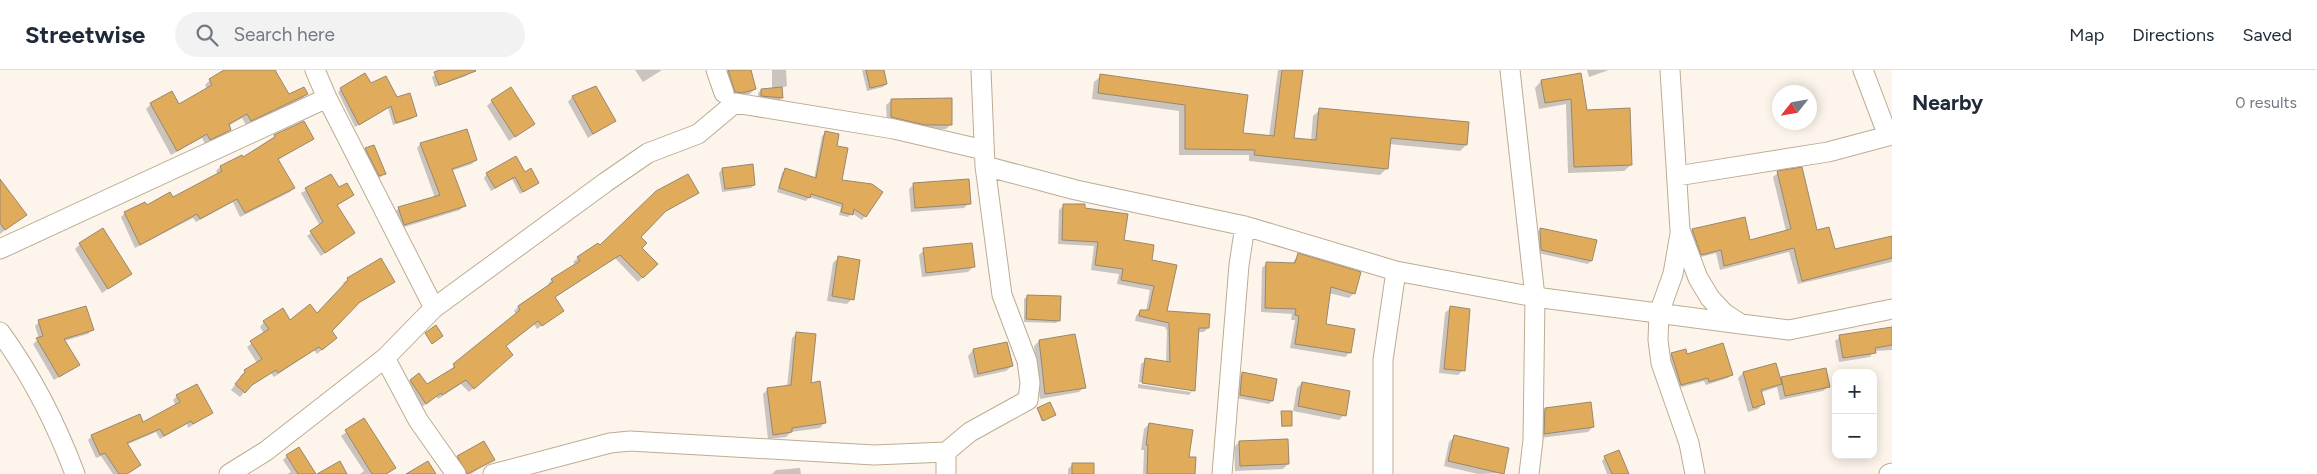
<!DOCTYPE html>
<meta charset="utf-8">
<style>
:root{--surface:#fff;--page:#f2f2f3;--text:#1f2937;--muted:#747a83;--line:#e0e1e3}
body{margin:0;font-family:Figtree,sans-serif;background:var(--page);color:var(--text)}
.controls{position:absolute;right:15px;bottom:15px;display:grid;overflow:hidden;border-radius:10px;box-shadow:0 2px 12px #0003}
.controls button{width:45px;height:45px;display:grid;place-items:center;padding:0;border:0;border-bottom:1px solid var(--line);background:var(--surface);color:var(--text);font:25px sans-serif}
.compass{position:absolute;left:1772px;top:15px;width:45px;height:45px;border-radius:50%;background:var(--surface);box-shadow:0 2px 12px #0003;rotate:239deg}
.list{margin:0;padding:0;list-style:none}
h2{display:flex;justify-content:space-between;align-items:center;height:65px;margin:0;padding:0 20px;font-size:21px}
h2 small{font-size:16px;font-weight:400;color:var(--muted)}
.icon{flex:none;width:28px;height:28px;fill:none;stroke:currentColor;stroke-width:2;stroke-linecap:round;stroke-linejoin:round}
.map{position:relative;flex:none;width:1892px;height:404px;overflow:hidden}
header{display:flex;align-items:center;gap:30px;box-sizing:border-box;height:70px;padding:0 25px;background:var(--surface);border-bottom:1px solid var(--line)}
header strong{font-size:24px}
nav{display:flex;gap:28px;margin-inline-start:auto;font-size:18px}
.search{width:350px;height:45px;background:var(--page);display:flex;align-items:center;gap:12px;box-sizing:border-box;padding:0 18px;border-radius:28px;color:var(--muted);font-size:19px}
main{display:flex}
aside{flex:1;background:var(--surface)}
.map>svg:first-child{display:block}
</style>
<header>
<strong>Streetwise</strong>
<div class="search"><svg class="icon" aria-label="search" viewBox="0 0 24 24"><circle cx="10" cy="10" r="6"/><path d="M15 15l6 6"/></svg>Search here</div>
<nav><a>Map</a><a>Directions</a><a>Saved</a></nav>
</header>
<main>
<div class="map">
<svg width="1892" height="404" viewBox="0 0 1892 404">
<rect width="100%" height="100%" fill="#fdf5eb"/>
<!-- shadow -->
<path fill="#0003" d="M 227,0 L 277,0 L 275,2 L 288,26 L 306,24 L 302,29 L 246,55 L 242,48 L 228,56 L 229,60 L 224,65 L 205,74 L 202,68 L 171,85 L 146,39 L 151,34 L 178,36 L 207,19 L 205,15 L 210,10 Z
M 444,0 L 468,0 L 469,3 L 466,6 L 435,17 L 432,7 Z
M 635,0 L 662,0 L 643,12 Z
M 721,0 L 750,0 L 755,19 L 750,24 L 737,27 L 730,27 Z
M 772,0 L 786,0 L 787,16 L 781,18 L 782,28 L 779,31 L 758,29 L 758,23 L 761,20 L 772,19 Z
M 862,0 L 883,0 L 886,14 L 883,17 L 867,21 Z
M 1278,0 L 1302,0 L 1293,69 L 1311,71 L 1313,46 L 1320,40 L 1466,75 L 1460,81 L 1389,74 L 1387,98 L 1380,105 L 1249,91 L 1249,85 L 1179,85 L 1179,41 L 1092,29 L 1094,12 L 1101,6 L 1246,26 L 1242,64 L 1269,67 Z
M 1587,0 L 1609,0 L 1589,7 Z
M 1580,5 L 1586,41 L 1631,95 L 1624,101 L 1568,103 L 1566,34 L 1539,39 L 1535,18 L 1541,11 Z
M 370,15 L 396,28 L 415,46 L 412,49 L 393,55 L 388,38 L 355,57 L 338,22 L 341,19 Z
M 595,17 L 614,51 L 588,68 L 568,32 L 572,27 Z
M 892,30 L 951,54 L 946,59 L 920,59 L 887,52 L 886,35 Z
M 492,31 L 533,54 L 509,71 L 487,36 Z
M 466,60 L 476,90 L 472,94 L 451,101 L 464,136 L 460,140 L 401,158 L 395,142 L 399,138 L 435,128 L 417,78 L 420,74 Z
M 825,63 L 835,77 L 841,111 L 881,122 L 862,150 L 852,143 L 848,147 L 839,145 L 841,137 L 809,127 L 806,131 L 777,122 L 782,103 L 785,100 L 814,109 L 822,66 Z
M 275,66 L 312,69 L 278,90 L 294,118 L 290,122 L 240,147 L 233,132 L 196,152 L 193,148 L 135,178 L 121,147 L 125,143 L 172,129 L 218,104 L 216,101 L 220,97 L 241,86 L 242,88 Z
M 366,80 L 384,103 L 381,107 L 376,109 L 363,83 Z
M 722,99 L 754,115 L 751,118 L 722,122 L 719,103 Z
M 525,103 L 538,113 L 520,124 L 512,109 L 491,121 L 484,108 L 487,104 Z
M 1778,103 L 1816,162 L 1834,181 L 1892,167 L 1892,192 L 1798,214 L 1789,182 L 1720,200 L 1716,183 L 1697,188 L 1688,164 L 1692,160 L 1744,149 L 1749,172 L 1786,161 L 1773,107 Z
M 331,106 L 338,119 L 353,125 L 336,136 L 353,163 L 321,186 L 307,166 L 320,156 L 301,123 Z
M 0,111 L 25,145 L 0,164 Z
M 914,114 L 969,133 L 964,138 L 911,142 L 909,119 Z
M 697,123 L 660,145 L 639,167 L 640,178 L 656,194 L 638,212 L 615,188 L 554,228 L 562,241 L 537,259 L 534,254 L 505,277 L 508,289 L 469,322 L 461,314 L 438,329 L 436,326 L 422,337 L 406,315 L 410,311 L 419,305 L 427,316 L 451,301 L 454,295 L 517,245 L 514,241 L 518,237 L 549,216 L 548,214 L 552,210 L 576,195 L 573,192 L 578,188 Z
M 1064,135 L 1083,139 L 1150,191 L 1166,243 L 1208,258 L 1204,262 L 1197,262 L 1193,320 L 1189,325 L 1138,318 L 1138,314 L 1191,322 L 1191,319 L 1139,312 L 1141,294 L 1146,290 L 1166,292 L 1167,261 L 1165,257 L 1135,251 L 1136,246 L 1140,241 L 1146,241 L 1150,220 L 1117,214 L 1119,204 L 1091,200 L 1094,176 L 1058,174 L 1059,140 Z
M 1541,159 L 1591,191 L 1588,194 L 1538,183 L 1537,162 Z
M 80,174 L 130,204 L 102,223 L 75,179 Z
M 924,180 L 973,197 L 968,202 L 922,207 L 919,185 Z
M 1298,185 L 1354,223 L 1349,228 L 1329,223 L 1324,255 L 1350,282 L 1345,287 L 1290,278 L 1295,250 L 1291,250 L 1292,244 L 1261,242 L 1262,198 L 1267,193 L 1292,194 Z
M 838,188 L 852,229 L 847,234 L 827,231 L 833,193 Z
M 348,209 L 393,212 L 354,236 L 330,261 L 331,272 L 317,284 L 314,280 L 274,307 L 271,303 L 248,318 L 240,327 L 231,320 L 241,307 L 240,306 L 257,293 L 247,277 L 264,264 L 260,257 L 264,252 L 290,252 L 317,245 L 345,216 L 343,213 Z
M 1028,226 L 1059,250 L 1056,253 L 1024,252 L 1024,229 Z
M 1450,238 L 1463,300 L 1458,305 L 1439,303 L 1445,243 Z
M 39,252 L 92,260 L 88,264 L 64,271 L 78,295 L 54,310 L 33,274 L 39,269 L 35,256 Z
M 1892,259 L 1892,280 L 1874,281 L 1870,287 L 1839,292 L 1835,271 L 1840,267 Z
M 797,263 L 810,314 L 825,352 L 820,358 L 791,362 L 786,367 L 768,369 L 763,324 L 768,319 L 787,317 L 792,268 Z
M 1039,271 L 1084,317 L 1079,322 L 1040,329 L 1034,276 Z
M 973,280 L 1012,296 L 1006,301 L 974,308 L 968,286 Z
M 1672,284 L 1686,286 L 1732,304 L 1728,308 L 1706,315 L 1704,311 L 1678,318 L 1668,287 Z
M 1743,303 L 1780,310 L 1782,308 L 1829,316 L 1823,321 L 1780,330 L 1777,317 L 1760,323 L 1763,334 L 1758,339 L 1748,342 L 1738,308 Z
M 1242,304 L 1276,310 L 1272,331 L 1269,334 L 1237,328 L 1239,307 Z
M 1302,313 L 1344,345 L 1339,350 L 1293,341 L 1297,318 Z
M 177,326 L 212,342 L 188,358 L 187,354 L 160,369 L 156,362 L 126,375 L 139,395 L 127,404 L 113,404 L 101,386 L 96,388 L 88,370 L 92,366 L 143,354 L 176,336 L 173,330 Z
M 1038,339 L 1053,346 L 1041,351 Z
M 1545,339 L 1593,357 L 1588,362 L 1540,368 L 1540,344 Z
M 1282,342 L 1291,355 L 1290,356 L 1281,357 Z
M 363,350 L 395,398 L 387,404 L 360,404 L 364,401 L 341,366 Z
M 1149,354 L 1188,388 L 1193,404 L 1143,404 L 1144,380 L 1141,380 L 1144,359 Z
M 1454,367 L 1503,403 L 1478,404 L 1444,396 L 1449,372 Z
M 1239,372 L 1288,394 L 1283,399 L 1235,401 L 1234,377 Z
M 287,386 L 315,404 L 287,404 L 291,402 L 283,390 Z
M 458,387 L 493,389 L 471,404 L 463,404 L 455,390 Z
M 1605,387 L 1628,404 L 1607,404 L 1602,391 Z
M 1073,394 L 1093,404 L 1068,404 L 1068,399 Z
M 800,398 L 801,404 L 772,404 L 776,400 Z"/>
<!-- building -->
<path fill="#e0ac5c" stroke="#98876f" d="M 224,0 L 275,0 L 289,24 L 304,17 L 308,24 L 251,51 L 247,44 L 229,54 L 231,60 L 210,70 L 207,64 L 177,81 L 150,33 L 172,21 L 179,34 L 212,15 L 209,9 Z
M 440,0 L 475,0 L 476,1 L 439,15 L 434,2 Z
M 728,0 L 751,0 L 756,19 L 743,23 L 735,22 Z
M 866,0 L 884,0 L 887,14 L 870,18 Z
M 1282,0 L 1303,0 L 1294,68 L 1316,70 L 1319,38 L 1469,52 L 1467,75 L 1391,68 L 1388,99 L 1254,85 L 1255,80 L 1185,79 L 1185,35 L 1098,23 L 1100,4 L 1248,25 L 1243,63 L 1274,66 Z
M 365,3 L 371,13 L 386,6 L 397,27 L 410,23 L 417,46 L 396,53 L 391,36 L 359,55 L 340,18 Z
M 1581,3 L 1587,40 L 1630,38 L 1632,95 L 1574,97 L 1571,29 L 1545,33 L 1541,10 Z
M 596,16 L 616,51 L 593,64 L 572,26 Z
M 511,17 L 535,54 L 515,67 L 491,30 Z
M 782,17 L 783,28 L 761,26 L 761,19 Z
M 952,28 L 952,55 L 925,55 L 891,47 L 891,29 Z
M 304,51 L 314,69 L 278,89 L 295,118 L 245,143 L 237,129 L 200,149 L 197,144 L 140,175 L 124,142 L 145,132 L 147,135 L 170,122 L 173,127 L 222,101 L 220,96 L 242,85 L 243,87 L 275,67 L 274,65 Z
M 467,59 L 477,90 L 452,99 L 466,136 L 404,155 L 398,137 L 440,125 L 420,73 Z
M 825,61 L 839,64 L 837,76 L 848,78 L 842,110 L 872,114 L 883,122 L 866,147 L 854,139 L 853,145 L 841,142 L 843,134 L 811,124 L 810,128 L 779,118 L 785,98 L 816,108 Z
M 374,75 L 386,104 L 379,106 L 365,78 Z
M 516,86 L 525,102 L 531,98 L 539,113 L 523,122 L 515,107 L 495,118 L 486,103 Z
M 753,94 L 755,115 L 725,119 L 722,98 Z
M 1802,97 L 1817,160 L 1829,157 L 1835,179 L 1892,166 L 1892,188 L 1802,211 L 1794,178 L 1724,196 L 1721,180 L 1701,185 L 1692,159 L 1745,147 L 1750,170 L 1791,159 L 1777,101 Z
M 331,104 L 339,117 L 347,113 L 354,125 L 337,135 L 355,163 L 325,183 L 310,161 L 323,152 L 305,118 Z
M 688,104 L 699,123 L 666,141 L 641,167 L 647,173 L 642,178 L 658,194 L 643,208 L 620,185 L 555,227 L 564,241 L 542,256 L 538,251 L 506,276 L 513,285 L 474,319 L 466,310 L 442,325 L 441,323 L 426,334 L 410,310 L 419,303 L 427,314 L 455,297 L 453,294 L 520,240 L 518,236 L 553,212 L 551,209 L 580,191 L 577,187 L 598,173 L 600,175 L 656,121 Z
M 0,109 L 27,145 L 5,160 L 0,153 Z
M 969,109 L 971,134 L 915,138 L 913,113 Z
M 1063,134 L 1085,134 L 1085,138 L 1128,144 L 1124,170 L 1154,175 L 1152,190 L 1177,195 L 1167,241 L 1210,244 L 1209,258 L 1199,258 L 1195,321 L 1142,313 L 1145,288 L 1170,292 L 1169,253 L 1139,246 L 1140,240 L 1149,240 L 1154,216 L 1121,210 L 1123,199 L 1095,195 L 1098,172 L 1062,170 Z
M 103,158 L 132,204 L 108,219 L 79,173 Z
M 1540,158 L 1597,170 L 1592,191 L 1541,180 Z
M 972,173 L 975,197 L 926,203 L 923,178 Z
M 1298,183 L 1361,202 L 1355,224 L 1331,217 L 1326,254 L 1355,259 L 1351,283 L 1295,274 L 1299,246 L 1295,245 L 1296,239 L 1265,238 L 1266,192 L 1295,193 Z
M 838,186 L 860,190 L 854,230 L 832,226 Z
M 381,188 L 395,212 L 360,232 L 332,261 L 337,268 L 322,280 L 319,277 L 278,303 L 276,300 L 252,315 L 245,323 L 235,314 L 245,302 L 244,300 L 262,289 L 250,271 L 269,259 L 263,251 L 283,238 L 290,250 L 310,234 L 317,243 L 348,210 L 347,208 Z
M 1027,225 L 1061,226 L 1060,251 L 1026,249 Z
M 86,236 L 94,260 L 64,269 L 80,295 L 59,307 L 36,268 L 43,266 L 38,250 Z
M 1450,236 L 1470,239 L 1465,301 L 1444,299 Z
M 436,255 L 443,266 L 432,274 L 425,263 Z
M 1892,257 L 1892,275 L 1875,278 L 1876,283 L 1843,288 L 1839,265 Z
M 796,262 L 816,264 L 811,313 L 820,311 L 826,353 L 792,358 L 792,362 L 773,365 L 767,318 L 791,315 Z
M 1075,264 L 1086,318 L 1045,324 L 1039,270 Z
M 1007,272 L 1013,296 L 978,304 L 973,279 Z
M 1723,273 L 1733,305 L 1709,312 L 1708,308 L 1681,315 L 1671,283 L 1686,279 L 1687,284 Z
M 1776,293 L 1782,314 L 1761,320 L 1765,334 L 1753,338 L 1743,302 Z
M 1826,298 L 1830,317 L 1785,326 L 1781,307 Z
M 1242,302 L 1277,309 L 1273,331 L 1240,325 Z
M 1302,312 L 1350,321 L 1346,346 L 1298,336 Z
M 197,314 L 213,343 L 193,354 L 191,351 L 164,366 L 160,359 L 127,373 L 141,395 L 127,404 L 119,404 L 105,383 L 100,385 L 91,365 L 140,344 L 143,352 L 180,332 L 176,325 Z
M 1050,332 L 1056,345 L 1043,351 L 1037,338 Z
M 1591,332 L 1594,357 L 1544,364 L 1545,338 Z
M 1281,341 L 1292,341 L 1292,356 L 1282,356 Z
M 364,348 L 396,398 L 386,404 L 372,404 L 345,360 Z
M 1149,353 L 1193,360 L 1189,387 L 1196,387 L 1195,404 L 1147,404 L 1148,375 L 1146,375 Z
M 1454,365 L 1509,378 L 1504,404 L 1448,391 Z
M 1288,369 L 1289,394 L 1240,396 L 1239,371 Z
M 484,371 L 495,390 L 467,404 L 457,386 Z
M 299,377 L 316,404 L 298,404 L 286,385 Z
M 1619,380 L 1629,404 L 1612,404 L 1604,386 Z
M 340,391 L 347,404 L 317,404 Z
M 428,391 L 436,404 L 406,404 Z
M 1072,393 L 1094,393 L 1094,404 L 1072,404 Z"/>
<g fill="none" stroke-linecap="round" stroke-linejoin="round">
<!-- minor casing -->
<g stroke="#bdac92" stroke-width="21">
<path id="minor" d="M 315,0 L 327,28 L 434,238 L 606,112 L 648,83 L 698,64 L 735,33 L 894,59 L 984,80
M 716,0 L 724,23
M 1510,0 L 1535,227 L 1533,370 L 1529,404
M 1670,0 L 1680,160 L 1698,208 L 1710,228 L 1724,243 L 1741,254 L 1789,260 L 1892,239
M 1863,0 L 1888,66
M 985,96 L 1076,120 L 1245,156 L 1396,201 L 1535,227 L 1741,254
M 1677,106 L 1828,82 L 1892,65
M 1680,164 L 1673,204 L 1659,243 L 1658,270 L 1661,293 L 1689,373 L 1695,404
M 0,179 L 327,28
M 0,262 C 32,306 56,353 75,404
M 385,288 L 418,350 L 456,404
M 229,404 L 266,381 L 385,288 L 434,238
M 493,404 L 610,373 L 630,371 L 874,385 L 946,382
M 946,404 L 946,382 L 970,362 L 1028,330 L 1030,313 L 1027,291 L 1002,225 L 985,96 L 981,0
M 1222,404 L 1239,195 L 1245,156
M 1383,404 L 1383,290 L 1396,201
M 1889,404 L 1892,403"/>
</g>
<!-- minor -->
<use href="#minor" stroke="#fff" stroke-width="19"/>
</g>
</svg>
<div class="controls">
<button>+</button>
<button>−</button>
</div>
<svg class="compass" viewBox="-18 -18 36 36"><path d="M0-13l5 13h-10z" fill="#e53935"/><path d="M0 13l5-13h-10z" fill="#747a83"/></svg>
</div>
<aside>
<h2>Nearby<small>0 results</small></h2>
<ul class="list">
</ul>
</aside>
</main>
